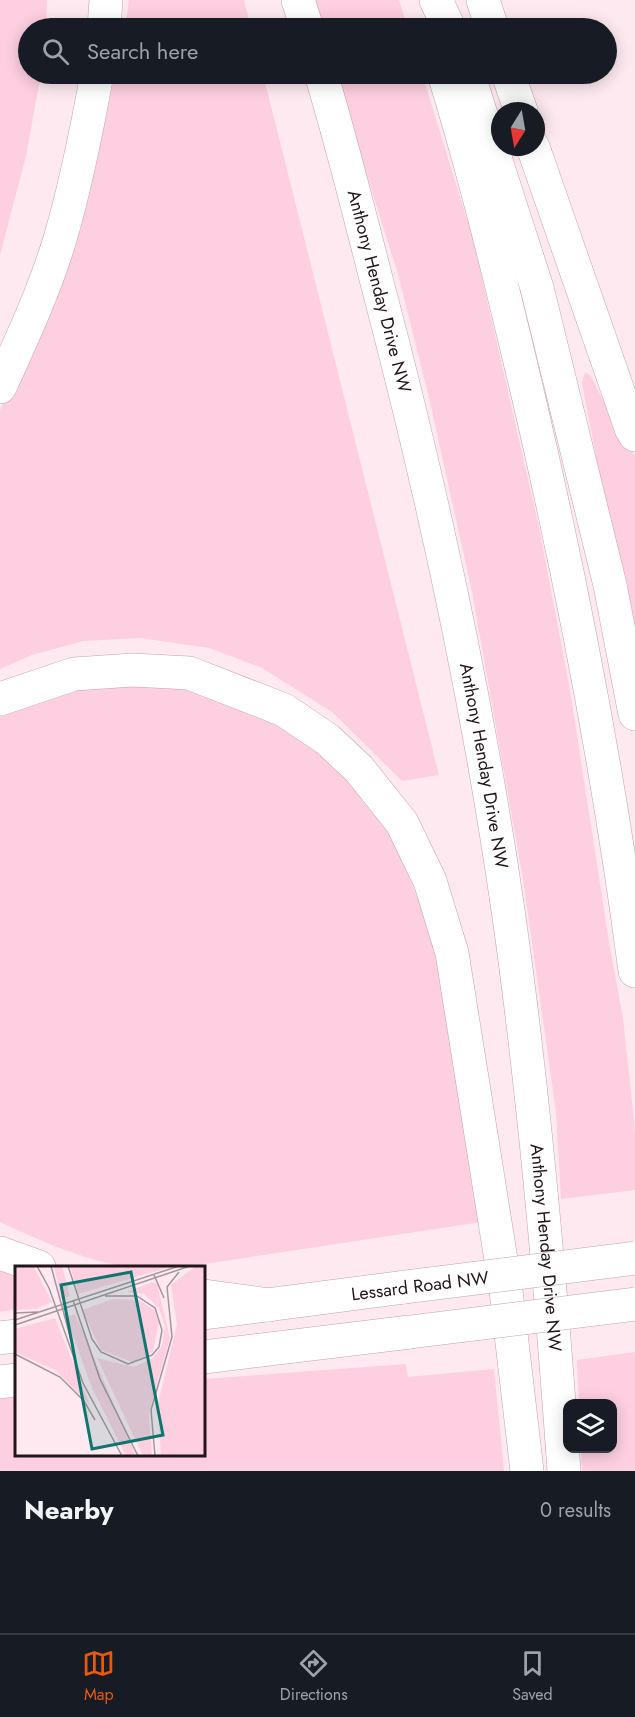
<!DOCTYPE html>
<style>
:root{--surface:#171b24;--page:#242831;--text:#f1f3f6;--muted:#9ea1a6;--line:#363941;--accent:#ea580c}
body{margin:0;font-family:Jost,sans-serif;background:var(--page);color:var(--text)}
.controls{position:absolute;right:18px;bottom:18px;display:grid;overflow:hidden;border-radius:12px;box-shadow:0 3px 15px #0003}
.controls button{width:54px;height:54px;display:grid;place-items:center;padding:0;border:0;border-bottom:2px solid var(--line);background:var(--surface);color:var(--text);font:30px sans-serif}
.compass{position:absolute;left:491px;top:102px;width:54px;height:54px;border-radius:50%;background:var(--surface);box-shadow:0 3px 15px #0003;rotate:191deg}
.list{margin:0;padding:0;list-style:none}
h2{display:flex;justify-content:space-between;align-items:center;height:78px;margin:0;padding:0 24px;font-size:26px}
h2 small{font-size:20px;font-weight:400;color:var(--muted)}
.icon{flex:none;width:33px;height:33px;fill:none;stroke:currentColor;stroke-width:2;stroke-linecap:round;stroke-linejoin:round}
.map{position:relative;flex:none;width:635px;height:1471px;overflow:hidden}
.search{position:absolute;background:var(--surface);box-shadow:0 3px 15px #0003;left:18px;right:18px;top:18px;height:66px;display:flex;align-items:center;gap:15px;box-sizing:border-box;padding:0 21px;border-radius:33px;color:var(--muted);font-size:22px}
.sheet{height:162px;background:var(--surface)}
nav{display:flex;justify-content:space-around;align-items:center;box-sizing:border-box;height:84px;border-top:2px solid var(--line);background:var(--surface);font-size:16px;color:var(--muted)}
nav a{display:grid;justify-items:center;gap:3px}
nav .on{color:var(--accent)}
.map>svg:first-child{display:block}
</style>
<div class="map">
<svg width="635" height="1471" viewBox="0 0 635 1471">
<rect width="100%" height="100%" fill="#fee9f1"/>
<!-- green -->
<path fill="#fdcfe1" d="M 0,0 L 47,0 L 46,28 L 28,28 L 28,74 L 41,74 L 26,156 L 0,255 Z
M 129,0 L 244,0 L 251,28 L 125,28 Z
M 312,0 L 399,0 L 408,28 L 321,28 Z
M 115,74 L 263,74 L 439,775 L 402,781 L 332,712 L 262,668 L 209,648 L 140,638 L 84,641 L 32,655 L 0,669 L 0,410 L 48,309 L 96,165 Z
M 335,74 L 422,74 L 473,239 L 539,527 L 570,690 L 609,942 L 623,1018 L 635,1130 L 635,1190 L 561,1199 L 556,1112 L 523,879 L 472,592 L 430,402 L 398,274 Z
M 585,372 L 591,376 L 605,404 L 635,456 L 635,661 L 582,383 Z
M 105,682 L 149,682 L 189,690 L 278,719 L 369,792 L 396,845 L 430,929 L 455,1038 L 488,1221 L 204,1264 C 175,1266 144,1271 116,1265 C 76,1257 37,1239 0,1222 L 0,708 Z
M 0,1271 L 16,1275 L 16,1309 L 0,1312 Z
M 635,1352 L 635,1471 L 582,1471 L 581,1449 L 612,1448 L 612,1404 L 579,1403 L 577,1360 Z
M 406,1364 L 408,1377 L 494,1369 L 504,1471 L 0,1471 L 0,1399 L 16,1396 L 16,1454 L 204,1454 L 204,1379 Z"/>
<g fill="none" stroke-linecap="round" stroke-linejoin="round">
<!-- major casing -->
<g stroke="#c3a2af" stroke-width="34">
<path id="major" d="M 204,1313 L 405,1287
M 0,1338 L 16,1336
M 204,1357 L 410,1332
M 0,1382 L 16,1380"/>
</g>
<!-- highway casing -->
<g stroke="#c3a2af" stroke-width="34">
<g id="highway">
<path d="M 298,0 L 307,28"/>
<path d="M 436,0 L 449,28"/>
<path d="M 483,0 L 492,28"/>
<path d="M 104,28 L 106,0"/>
<path id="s1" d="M 321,74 C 343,146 361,221 380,294 C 434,499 479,707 509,917 C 535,1100 551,1286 564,1471"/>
<path d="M 444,74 C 477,181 503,290 529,399 C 573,588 610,779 635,971"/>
<path d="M 468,74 L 537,288 L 610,585 L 635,714"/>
<path d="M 508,74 L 521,111"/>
<path d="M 533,147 L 631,428 L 635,435"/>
<path d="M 0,387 C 22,339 45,289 60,239 C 76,185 87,129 97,74"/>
<path d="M 0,699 L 74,674 L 133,670 L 189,673 L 284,710 L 327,739 L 359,769 L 402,823 L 430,881 L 452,953 L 506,1291 L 527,1471"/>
<path d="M 0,1253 L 39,1267"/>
<path d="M 204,1296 L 269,1305"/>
</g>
</g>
<!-- major -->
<use href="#major" stroke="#fff" stroke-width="33"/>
<!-- highway -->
<use href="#highway" stroke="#fff" stroke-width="33"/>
<!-- major-bridge casing -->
<g stroke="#c3a2af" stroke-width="34" stroke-linecap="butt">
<path id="major-bridge" d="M 405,1287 L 635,1258
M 410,1332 L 635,1304"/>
</g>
<!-- major-bridge -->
<use href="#major-bridge" stroke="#fff" stroke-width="33"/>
</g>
<g text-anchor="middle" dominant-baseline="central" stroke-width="6" stroke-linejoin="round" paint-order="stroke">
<!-- street labels -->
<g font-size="18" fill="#22161b" stroke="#fff">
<text stroke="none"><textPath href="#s1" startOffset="225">Anthony Henday Drive NW</textPath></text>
<text stroke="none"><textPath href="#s1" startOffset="711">Anthony Henday Drive NW</textPath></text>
<text stroke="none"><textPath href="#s1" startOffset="1197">Anthony Henday Drive NW</textPath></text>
<text transform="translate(420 1286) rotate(-7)">Lessard Road NW</text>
</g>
</g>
<!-- overview -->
<g transform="translate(15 1266)">
<rect width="190" height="190" fill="#fee9f1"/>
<path d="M 0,0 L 19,1 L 37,36 L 21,43 L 0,44 ZM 39,0 L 47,0 L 55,30 L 46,33 ZM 55,0 L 159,0 L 63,28 ZM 181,0 L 190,0 L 190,190 L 146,190 L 143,137 L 162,59 L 156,19 ZM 138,16 L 142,18 L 155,72 L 134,147 L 137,190 L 128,190 L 82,92 L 119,101 L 138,92 L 147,80 L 150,60 L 144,42 L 129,28 L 112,26 ZM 98,33 L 124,34 L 138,43 L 144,56 L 138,86 L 117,96 L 86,84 L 67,44 ZM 60,48 L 121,190 L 111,190 L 77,122 L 51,51 ZM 40,52 L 75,139 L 40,104 L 0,86 L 0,63 Z" fill="#fdcfe1"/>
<path fill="none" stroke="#a6959b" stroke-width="1.5" d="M 22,0 L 34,22 L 68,117 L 107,190M 36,0 L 56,74M 53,0 L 77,73 L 86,86 L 113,98 L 137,89 L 144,81 L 147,64 L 140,42 L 122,30 L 90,30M 139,9 L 149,32M 58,34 L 85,113 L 123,190M 0,47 L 23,46M 0,54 L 164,0M 0,59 L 175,0M 0,88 L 45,111 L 69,135 L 80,154M 140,190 L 136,144 L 157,71 L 152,21 L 164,6"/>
<path fill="#0f766e" fill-opacity="0.15" stroke="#0f766e" stroke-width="3" d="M 116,6 L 148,169 L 77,183 L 46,19 Z"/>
<rect width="190" height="190" fill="none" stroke="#22161b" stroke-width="3"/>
</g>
</svg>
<div class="controls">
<button><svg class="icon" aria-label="layers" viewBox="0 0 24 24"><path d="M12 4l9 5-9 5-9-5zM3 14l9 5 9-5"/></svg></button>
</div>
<svg class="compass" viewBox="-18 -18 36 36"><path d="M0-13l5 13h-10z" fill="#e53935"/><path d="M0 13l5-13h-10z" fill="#9ea1a6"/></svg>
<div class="search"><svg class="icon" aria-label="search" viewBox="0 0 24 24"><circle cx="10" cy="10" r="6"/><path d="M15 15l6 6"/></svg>Search here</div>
</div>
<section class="sheet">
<h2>Nearby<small>0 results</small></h2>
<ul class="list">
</ul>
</section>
<nav>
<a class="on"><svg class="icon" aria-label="map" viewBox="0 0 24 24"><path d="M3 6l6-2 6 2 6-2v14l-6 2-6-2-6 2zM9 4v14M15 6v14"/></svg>Map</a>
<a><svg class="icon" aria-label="directions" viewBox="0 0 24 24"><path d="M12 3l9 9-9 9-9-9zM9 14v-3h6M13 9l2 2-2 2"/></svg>Directions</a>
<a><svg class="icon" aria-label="saved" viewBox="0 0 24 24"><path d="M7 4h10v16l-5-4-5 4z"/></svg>Saved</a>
</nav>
